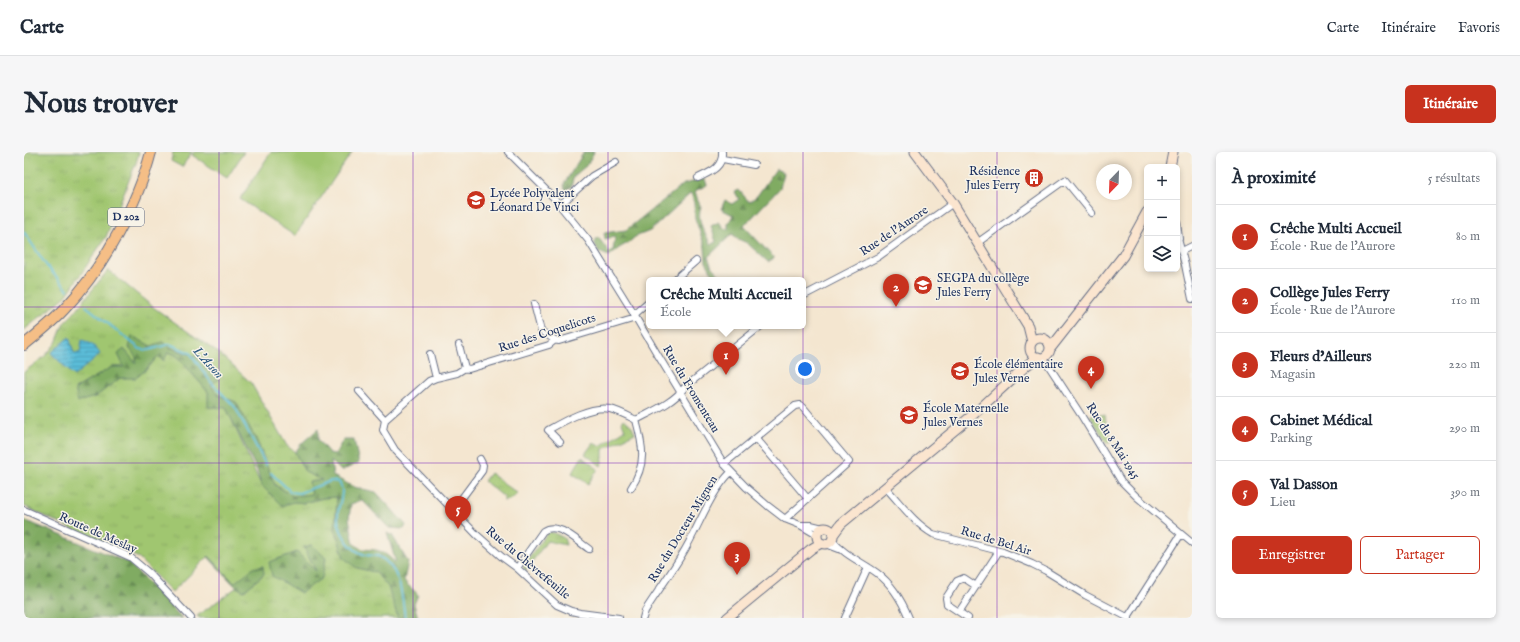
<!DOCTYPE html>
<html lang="fr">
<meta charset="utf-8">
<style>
:root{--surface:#fff;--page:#f6f6f7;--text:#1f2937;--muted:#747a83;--line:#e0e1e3;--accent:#c8321e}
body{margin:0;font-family:"IM FELL English",serif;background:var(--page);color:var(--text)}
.controls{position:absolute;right:12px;top:12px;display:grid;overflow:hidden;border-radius:6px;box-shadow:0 2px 6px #0003}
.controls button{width:36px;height:36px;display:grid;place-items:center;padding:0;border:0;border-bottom:1px solid var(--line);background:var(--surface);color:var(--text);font:20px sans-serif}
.compass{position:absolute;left:1072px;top:12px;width:36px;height:36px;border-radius:50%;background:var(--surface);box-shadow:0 2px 6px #0003;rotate:203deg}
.you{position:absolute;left:781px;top:217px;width:14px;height:14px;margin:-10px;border:3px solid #fff;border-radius:50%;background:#1a73e8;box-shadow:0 0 0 6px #1a73e833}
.badge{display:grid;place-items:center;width:26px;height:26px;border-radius:50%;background:var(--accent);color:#fff;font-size:13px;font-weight:700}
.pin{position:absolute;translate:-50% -33px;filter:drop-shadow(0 1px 2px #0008)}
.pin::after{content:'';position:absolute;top:21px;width:14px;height:12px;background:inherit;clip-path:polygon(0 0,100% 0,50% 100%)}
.popup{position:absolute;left:622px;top:125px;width:160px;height:52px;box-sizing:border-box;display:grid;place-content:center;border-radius:6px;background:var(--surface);filter:drop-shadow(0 1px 3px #0005);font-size:13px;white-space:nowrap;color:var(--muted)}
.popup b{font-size:15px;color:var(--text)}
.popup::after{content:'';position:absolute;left:50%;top:100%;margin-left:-8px;border:8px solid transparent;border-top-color:var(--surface)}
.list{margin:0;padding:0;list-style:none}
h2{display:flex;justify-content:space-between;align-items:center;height:52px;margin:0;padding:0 16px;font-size:17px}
h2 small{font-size:13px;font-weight:400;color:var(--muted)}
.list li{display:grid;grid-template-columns:26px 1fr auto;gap:12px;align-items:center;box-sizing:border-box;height:64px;padding:0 16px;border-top:1px solid var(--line)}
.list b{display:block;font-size:15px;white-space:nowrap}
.list p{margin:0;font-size:13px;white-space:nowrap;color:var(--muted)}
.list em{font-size:13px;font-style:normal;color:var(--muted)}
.actions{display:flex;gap:8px;padding:12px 16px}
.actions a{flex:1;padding:9px 0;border:1px solid var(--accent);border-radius:6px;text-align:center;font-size:14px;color:var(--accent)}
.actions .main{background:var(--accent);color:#fff}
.icon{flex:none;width:22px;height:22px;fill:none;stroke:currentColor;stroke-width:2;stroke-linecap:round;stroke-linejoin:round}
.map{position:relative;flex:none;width:1168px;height:466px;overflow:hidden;border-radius:6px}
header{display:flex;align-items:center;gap:24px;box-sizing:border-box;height:56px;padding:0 20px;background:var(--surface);border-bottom:1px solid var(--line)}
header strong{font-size:19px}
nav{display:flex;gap:22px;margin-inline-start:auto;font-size:14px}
.intro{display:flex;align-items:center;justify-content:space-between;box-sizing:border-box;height:96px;padding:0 24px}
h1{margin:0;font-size:28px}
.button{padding:10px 18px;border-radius:6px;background:var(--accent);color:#fff;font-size:14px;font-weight:700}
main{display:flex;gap:24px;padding:0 24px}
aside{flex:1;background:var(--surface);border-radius:6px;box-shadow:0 2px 6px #0003}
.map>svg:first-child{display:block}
</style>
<header>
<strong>Carte</strong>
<nav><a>Carte</a><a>Itinéraire</a><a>Favoris</a></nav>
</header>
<div class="intro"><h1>Nous trouver</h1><a class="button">Itinéraire</a></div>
<main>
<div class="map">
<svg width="1168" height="466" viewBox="0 0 1168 466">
<defs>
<pattern id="grass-tufts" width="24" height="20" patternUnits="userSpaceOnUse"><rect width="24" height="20" fill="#a0c670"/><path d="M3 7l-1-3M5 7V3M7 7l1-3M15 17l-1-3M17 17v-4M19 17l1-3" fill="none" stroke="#89aa63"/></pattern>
<pattern id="forest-firs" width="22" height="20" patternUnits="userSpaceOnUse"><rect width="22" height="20" fill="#80ab62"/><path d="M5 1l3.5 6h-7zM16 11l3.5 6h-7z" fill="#688c54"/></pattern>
<pattern id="water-rules" width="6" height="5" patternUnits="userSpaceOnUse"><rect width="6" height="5" fill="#5bbdd9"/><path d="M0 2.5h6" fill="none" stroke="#4a9ab3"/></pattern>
</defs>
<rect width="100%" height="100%" fill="#f7f3e8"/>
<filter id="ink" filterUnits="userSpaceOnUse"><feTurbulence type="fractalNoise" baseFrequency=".025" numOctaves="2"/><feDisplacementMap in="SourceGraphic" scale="8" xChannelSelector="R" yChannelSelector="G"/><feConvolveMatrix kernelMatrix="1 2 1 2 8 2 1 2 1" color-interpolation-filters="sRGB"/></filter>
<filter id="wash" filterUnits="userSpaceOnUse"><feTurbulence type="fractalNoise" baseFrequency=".012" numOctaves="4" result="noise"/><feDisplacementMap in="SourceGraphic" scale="16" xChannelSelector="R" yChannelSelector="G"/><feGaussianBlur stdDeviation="0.9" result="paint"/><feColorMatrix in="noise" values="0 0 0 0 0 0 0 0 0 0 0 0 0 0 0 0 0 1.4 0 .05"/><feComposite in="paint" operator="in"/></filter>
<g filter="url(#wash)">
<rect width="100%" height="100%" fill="#f4e6d0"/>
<!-- grass -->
<path fill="url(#grass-tufts)" stroke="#5e7a67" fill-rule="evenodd" d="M 0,0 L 115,0 L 112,11 L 82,85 L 42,144 L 0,178 Z
M 149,0 L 168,0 L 158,15 L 147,9 Z
M 84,118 L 129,155 L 197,203 L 227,231 L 263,294 L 271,300 L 281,320 L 299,328 L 285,330 L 288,342 L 269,344 L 251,333 L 232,287 L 212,250 L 194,243 L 186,232 L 195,227 L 180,207 L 150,197 L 138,190 L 113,205 L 112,212 L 100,197 L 100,215 L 88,215 L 51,237 L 71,245 L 96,226 L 113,225 L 124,216 L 134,204 L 144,200 L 152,202 L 184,240 L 202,255 L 237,333 L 270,350 L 281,351 L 299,346 L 313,345 L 311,377 L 333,416 L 351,420 L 365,435 L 374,466 L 176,466 L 173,464 L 213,435 L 220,439 L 240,422 L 210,431 L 185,404 L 148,440 L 113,405 L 39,373 L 0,354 L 0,220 L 20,205 L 32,191 L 40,171 L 50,161 ZM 288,393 L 298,426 L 293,420 L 281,395 Z
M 1070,262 L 1081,263 L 1083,278 L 1088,287 L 1087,289 L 1083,291 L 1066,264 Z
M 600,267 L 608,274 L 611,281 L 579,297 L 579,306 L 577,314 L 561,302 L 569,291 L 576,294 L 601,278 L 598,270 Z
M 558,305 L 574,317 L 564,332 L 548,321 Z
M 466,321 L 493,341 C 490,346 487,348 480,349 L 480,345 L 460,329 Z
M 524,380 L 530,381 L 540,386 L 542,393 L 523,389 L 502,418 L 500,417 L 500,413 Z"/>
<!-- forest -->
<path fill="url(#forest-firs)" stroke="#4e6d60" d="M 560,0 L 570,0 L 563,13 L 550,24 L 547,35 L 541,39 L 540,32 Z
M 752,17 L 760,21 L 756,36 L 720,74 L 750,106 L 744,110 L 723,91 L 714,87 L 708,82 L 684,105 L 688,115 L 700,128 L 693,128 L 691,126 L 682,110 L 681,95 L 671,66 L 670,51 L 667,41 L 626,79 L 611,85 L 604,91 L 595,96 L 585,104 L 575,100 L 570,90 L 574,85 L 585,100 L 589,98 L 591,85 L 581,87 L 580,81 L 602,78 L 660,32 L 681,27 L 683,33 L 671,39 L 674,49 L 677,55 C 672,67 681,82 687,92 L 692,90 L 687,74 L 695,70 L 701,77 L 704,77 L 704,72 L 709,63 L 697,57 L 701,48 L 708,52 L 715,47 L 711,40 L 715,38 L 725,50 L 733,44 Z
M 108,184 L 127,194 L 138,190 L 150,197 L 180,207 L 195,227 L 187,233 L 194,243 L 212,250 L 232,287 L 251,333 L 269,344 L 288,342 L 285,330 L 298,328 L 281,320 L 271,300 L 278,291 L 294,277 L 294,288 L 305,301 L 311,302 L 319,288 L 330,288 L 335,311 L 317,319 L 307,309 L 309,324 L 330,335 L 352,340 L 382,373 L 380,377 L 365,376 L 338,348 L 327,352 L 325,366 L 330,392 C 343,400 340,396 352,398 C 360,399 366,406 372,411 L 363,381 L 368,383 L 384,410 L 380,428 C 384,435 390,437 394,443 L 390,452 L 394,466 L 374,466 L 364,435 L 351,420 L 333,416 L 320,406 L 311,377 L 313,345 L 299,346 L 281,351 L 270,350 L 258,354 L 237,333 L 233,318 L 202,256 L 184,255 L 184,240 L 152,203 L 144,200 L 140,209 L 134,204 L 124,216 L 112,226 L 96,226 L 71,245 L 54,250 L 51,237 L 88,215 L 100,215 L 94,202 L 100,197 L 112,211 L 112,205 L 105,196 Z
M 0,368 L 105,411 L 158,466 L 0,466 Z
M 288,393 L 302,406 L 298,426 L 277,441 L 248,424 L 245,410 L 273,400 L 292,419 L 280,395 Z
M 185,404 L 210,431 L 229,416 L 239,414 L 240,422 L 220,439 L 212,435 L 184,405 Z"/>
<!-- pitch -->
<path fill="#a0c670" stroke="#5e7a67" d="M 170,0 L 220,0 L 203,26 L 168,3 Z
M 247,0 L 328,0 L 271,84 L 216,47 Z"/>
<!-- water -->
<path fill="url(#water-rules)" stroke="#3b769c" d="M 45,185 L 50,201 L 56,201 L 58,188 C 66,190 72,195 76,202 L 50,224 L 27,201 Z"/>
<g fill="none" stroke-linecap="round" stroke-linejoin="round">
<!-- stream -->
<path stroke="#5bbdd9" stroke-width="2" d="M 0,80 L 22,113 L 44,138
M 62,154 L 116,197 L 125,198 L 146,192 L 166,201 L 187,230 L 211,255 L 242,313
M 247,321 L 267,340 L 275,341 L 307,329 L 315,330 C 316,332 318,336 318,339 C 318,342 317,347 316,351 C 313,360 313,371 318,381 C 323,391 330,400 342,403 C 346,404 350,403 354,404 C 377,415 378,444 381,466"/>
</g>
</g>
<g filter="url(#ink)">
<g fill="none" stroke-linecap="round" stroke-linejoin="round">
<!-- street casing -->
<g stroke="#676f86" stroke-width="8">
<path id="street" d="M 484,0 L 529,45 L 564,88 L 605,154 L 632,200 L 700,312 L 722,335 L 744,354 L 761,367 L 776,373 L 793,383
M 699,7 L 730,13
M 674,26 C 686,20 699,16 698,0
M 536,53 L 568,24 L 592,10
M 1153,70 L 1155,87
M 1153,83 L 1161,113 L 1168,147
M 953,91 L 1041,28 L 1068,61
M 1158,99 L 1168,94
M 650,128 L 672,109
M 779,144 L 854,105 L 929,51
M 510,152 L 517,179 L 531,188
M 610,163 L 625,150
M 435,193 L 441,216
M 406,202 L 412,226
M 1019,205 L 1057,263 L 1097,329 L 1113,345 L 1168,391
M 335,239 L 361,268
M 361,268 L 359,278 L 371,298 L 453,383 L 478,405 L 493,416 L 533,453 L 547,459 L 556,461 L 595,466
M 361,268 L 405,229 L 412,226 L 433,221 L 441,216 L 445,217 L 525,193 L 531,188 L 535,189 L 612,166
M 732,286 L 784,347
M 536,290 L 524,278 C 540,269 568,253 586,257 C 595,259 604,264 612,268 C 629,259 649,251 661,235 L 737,174
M 700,312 L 771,254 L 776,253 L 779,255 L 825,310 L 761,367
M 607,336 C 623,312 619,294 612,268
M 862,336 C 877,352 890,371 909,382 L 979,400 L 1008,412 L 1022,419 L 1061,443 L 1105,466
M 0,358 L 106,405 L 125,421 L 167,466
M 429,358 L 458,319 L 459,313 L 456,307
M 777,373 L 787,373 L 799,376
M 808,388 C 820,403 838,410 853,421 C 868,432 878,449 885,466
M 802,392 L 815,397
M 493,416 L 519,379 C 534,369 553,389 565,397
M 935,460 L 923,452 L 922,446 L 933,429 L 940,426 L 952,434
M 1104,465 L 1157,382
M 619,466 L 621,459 C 635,437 651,416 663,394 C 677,369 687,340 707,320
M 821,466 L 844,415
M 944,466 L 935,460 L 975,399"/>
</g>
<!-- secondary casing -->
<g stroke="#676f86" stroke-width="11">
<path id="secondary" d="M 891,0 L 929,51 L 1004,174 L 1008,190
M 1146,15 L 1149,0
M1006 196a10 10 0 1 1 20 0a10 10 0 1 1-20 0Z
M 1026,197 L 1099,104 L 1123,60
M793 384a8 8 0 1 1 16 0a8 8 0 1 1-16 0Z
M 809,383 L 817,372 L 950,262 L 1003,213 L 1014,205
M 703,466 L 787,397 L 797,391"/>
</g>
<!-- primary casing -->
<g stroke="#676f86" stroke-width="12">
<path id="primary" d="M 0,193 C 15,181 31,168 43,154 C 79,116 114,51 127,0"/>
</g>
<!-- street -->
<use href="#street" stroke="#fff" stroke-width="6"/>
<!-- secondary -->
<use href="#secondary" stroke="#fbe5cf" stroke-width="9"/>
<!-- primary -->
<use href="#primary" stroke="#f5be86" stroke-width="10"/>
</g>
</g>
<!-- grid -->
<path fill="none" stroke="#7b2cbf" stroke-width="1" stroke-opacity="0.55" d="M 195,0 L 195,466M 389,0 L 389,466M 584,0 L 584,466M 779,0 L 779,466M 973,0 L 973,466M 0,155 L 1168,155M 0,311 L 1168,311"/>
<!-- icons -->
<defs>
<g id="building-disc" transform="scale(1)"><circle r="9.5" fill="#c8321e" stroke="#f7f3e8"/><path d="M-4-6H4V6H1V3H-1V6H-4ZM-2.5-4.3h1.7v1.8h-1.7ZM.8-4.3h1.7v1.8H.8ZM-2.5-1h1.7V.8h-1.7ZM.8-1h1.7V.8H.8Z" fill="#fff"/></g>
<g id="school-disc" transform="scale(1)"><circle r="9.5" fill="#c8321e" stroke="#f7f3e8"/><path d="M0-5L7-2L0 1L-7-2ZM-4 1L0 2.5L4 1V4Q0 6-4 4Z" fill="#fff"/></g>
</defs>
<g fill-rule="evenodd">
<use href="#building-disc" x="1010" y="26"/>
<use href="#school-disc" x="452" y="48"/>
<use href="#school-disc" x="899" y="133"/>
<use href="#school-disc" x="936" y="219"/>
<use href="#school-disc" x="885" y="263"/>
</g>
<g text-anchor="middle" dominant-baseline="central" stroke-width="3" stroke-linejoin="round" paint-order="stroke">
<!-- shield labels -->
<rect fill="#f7f3e8" stroke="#5d6a87" stroke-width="1" x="84" y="56" width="36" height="18" rx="3"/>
<g font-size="11" font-weight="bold" fill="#1b2f5e">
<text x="102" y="65">D 202</text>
</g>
<!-- poi labels -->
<g font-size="12" fill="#1b2f5e" stroke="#f7f3e8" text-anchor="start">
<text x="996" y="19" text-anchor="end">Résidence<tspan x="996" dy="14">Jules Ferry</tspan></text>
<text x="466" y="41">Lycée Polyvalent<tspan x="466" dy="14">Léonard De Vinci</tspan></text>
<text x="913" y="126">SEGPA du collège<tspan x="913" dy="14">Jules Ferry</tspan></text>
<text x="950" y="212">École élémentaire<tspan x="950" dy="14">Jules Verne</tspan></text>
<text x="899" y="256">École Maternelle<tspan x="899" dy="14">Jules Vernes</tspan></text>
</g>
<!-- street labels -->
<g font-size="12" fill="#1b2f5e" stroke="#f7f3e8">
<text transform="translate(870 79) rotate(-34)">Rue de l'Aurore</text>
<text transform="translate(523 181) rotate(-18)">Rue des Coquelicots</text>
<text transform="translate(667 237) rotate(59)">Rue du Fromenteau</text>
<text transform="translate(1089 289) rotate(57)">Rue du 8 Mai 1945</text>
<text transform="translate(659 377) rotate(-59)">Rue du Docteur Mignen</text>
<text transform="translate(74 381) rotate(24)">Route de Meslay</text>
<text transform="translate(972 389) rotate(17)">Rue de Bel Air</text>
<text transform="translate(504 411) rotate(40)">Rue du Chèvrefeuille</text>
</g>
<!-- water labels -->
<g font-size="13" font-style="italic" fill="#2e5a83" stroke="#f7f3e8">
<text transform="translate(184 211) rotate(48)">L'Asson</text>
</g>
</g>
</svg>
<div class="controls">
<button>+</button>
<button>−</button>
<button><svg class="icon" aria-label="layers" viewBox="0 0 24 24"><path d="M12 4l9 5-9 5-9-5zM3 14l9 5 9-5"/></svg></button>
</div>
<svg class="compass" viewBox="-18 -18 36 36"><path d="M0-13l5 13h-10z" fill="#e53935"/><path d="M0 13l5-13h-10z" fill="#747a83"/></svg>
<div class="you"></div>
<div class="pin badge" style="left:702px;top:223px">1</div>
<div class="popup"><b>Crêche Multi Accueil</b>École</div>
<div class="pin badge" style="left:872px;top:155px">2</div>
<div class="pin badge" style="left:713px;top:423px">3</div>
<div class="pin badge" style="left:1067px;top:237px">4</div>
<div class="pin badge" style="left:434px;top:377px">5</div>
</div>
<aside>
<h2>À proximité<small>5 résultats</small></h2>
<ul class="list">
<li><span class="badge">1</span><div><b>Crêche Multi Accueil</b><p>École · Rue de l'Aurore</p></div><em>80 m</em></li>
<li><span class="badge">2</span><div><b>Collège Jules Ferry</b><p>École · Rue de l'Aurore</p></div><em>110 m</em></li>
<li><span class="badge">3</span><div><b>Fleurs d'Ailleurs</b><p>Magasin</p></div><em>220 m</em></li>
<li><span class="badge">4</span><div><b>Cabinet Médical</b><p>Parking</p></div><em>290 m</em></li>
<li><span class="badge">5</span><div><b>Val Dasson</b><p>Lieu</p></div><em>390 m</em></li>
</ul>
<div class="actions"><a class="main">Enregistrer</a><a>Partager</a></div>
</aside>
</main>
